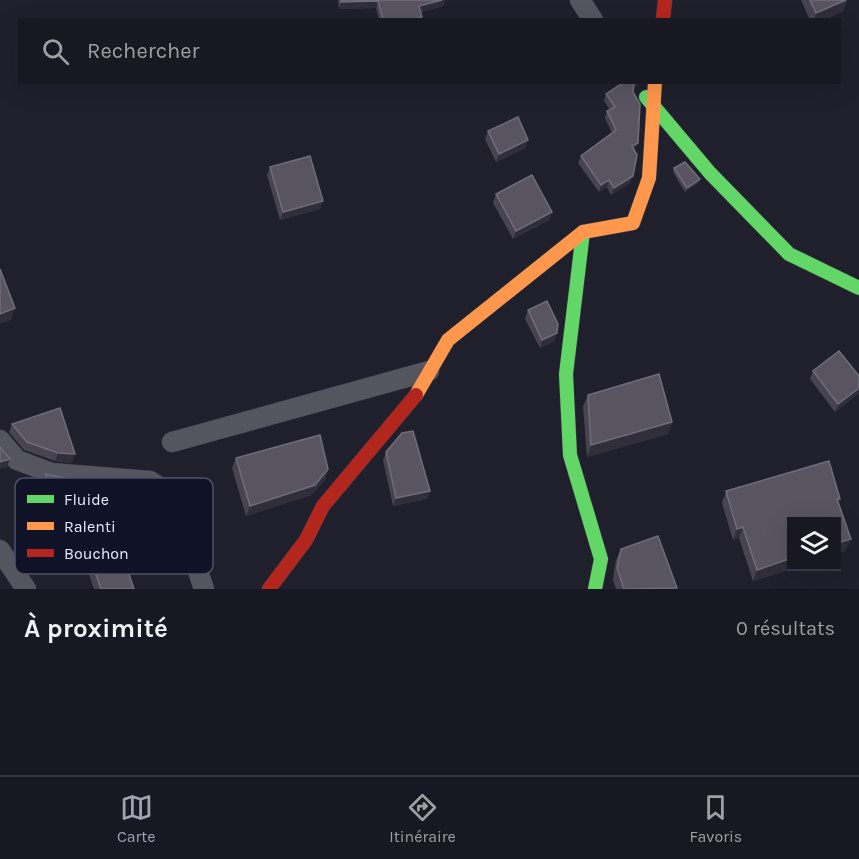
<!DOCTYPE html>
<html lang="fr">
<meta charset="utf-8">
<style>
:root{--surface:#171821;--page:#24252e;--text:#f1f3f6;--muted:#9ea0a5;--line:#36373f;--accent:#a1a3b3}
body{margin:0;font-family:Karla,sans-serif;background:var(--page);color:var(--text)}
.controls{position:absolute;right:18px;bottom:18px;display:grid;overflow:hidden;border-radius:0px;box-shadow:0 6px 24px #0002}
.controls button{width:54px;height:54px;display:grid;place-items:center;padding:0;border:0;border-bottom:2px solid var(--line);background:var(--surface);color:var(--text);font:30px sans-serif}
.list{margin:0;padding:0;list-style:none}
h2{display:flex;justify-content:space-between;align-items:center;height:78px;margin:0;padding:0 24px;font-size:26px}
h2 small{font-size:20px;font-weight:400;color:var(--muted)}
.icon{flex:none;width:33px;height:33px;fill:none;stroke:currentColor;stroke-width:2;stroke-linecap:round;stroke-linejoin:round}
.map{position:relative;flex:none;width:859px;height:589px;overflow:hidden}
.search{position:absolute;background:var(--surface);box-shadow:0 6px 24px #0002;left:18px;right:18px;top:18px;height:66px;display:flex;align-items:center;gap:15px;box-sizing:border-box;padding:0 21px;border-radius:0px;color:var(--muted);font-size:22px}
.sheet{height:186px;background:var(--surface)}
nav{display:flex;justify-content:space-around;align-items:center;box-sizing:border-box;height:84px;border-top:2px solid var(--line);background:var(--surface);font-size:16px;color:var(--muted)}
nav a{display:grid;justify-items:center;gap:3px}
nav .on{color:var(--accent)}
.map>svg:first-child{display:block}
</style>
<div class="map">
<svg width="859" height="589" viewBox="0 0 859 589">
<rect width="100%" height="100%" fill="#1f202c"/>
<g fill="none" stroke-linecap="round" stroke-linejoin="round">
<!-- street casing -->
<g stroke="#3a3b46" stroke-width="21">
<path id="street" d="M 580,0 L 593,20
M 0,440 L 17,460 L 52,473 L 150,481 L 172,495 L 204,589
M 172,442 L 429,371
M 0,550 L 26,589"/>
</g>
<!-- fast casing -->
<g stroke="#3a3b46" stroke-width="15">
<path id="fast" d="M 646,97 L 710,173 L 789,254 L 859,288
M 583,232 L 566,374 L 570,455 L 601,559 L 595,589"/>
</g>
<!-- slow casing -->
<g stroke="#3a3b46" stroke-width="15">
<path id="slow" d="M 416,395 L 448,340 L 583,232 L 633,223 L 649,178 L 655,82"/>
</g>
<!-- jam casing -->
<g stroke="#3a3b46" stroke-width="15">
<path id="jam" d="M 663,20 L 665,0
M 269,589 L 306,540 L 323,506 L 416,395"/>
</g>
<!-- street -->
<use href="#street" stroke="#54555f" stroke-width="20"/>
<!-- fast -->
<use href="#fast" stroke="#63d668" stroke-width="14"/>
<!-- slow -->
<use href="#slow" stroke="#ff974d" stroke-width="14"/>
<!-- jam -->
<use href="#jam" stroke="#b3261e" stroke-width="14"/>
</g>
<!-- wall -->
<path fill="#47444f" d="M 338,0 L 445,0 L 443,6 L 421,12 L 422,17 L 421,20 L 379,20 L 376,8 L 339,9 Z
M 801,0 L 847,0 L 843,11 L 824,20 L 810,20 Z
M 639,83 L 633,89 L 635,150 L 634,150 L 630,183 L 611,195 L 607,187 L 599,192 L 578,163 L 581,156 L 612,133 L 605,118 L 607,111 L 610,110 L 604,101 L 606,94 Z
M 488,131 L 528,140 L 525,148 L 496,162 L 485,139 Z
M 270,167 L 320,209 L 280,220 L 267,175 Z
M 674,168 L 700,179 L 698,183 L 685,192 L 673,172 Z
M 496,194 L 552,212 L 549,220 L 513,239 L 493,203 Z
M 528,310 L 557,333 L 554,341 L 540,348 L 525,319 Z
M 813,371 L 859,376 L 859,393 L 835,412 L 810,379 Z
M 588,395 L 672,422 L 668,434 L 587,457 L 583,406 Z
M 12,424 L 72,463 L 55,461 L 24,450 L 9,432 Z
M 386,452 L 430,491 L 427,499 L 393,506 L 383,460 Z
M 236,458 L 328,469 L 325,480 L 311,495 L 246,516 L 232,468 Z
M 45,474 L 65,478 L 62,486 L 45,491 L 42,482 Z
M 726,491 L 840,499 L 838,502 L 846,550 L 837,554 L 837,522 L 792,567 L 798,567 L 753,581 L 739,538 L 733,540 L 722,503 Z
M 49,519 L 90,532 L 134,589 L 94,589 L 81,550 L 55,558 L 46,529 Z
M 621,549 L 677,589 L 616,589 L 613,579 L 616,560 Z"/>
<!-- shaded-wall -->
<path fill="#302e39" d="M 442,0 L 445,0 L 443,6 L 417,13 L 419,6 Z
M 847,0 L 843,11 L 824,20 L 814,20 L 816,13 Z
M 378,1 L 376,8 L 339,9 L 341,2 Z
M 636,82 L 639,82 L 631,91 L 634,84 Z
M 528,140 L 525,148 L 496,162 L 499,154 Z
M 638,143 L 635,150 L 629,153 L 632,146 Z
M 633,176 L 630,183 L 611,195 L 614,188 Z
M 700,179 L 698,183 L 685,192 L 687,188 Z
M 609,180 L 607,187 L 599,192 L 601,185 Z
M 323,201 L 320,209 L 280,220 L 283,212 Z
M 552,212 L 549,220 L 513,239 L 516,231 Z
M 15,308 L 11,320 L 0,324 L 0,314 Z
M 557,333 L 554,341 L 540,348 L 542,340 Z
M 859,388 L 859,393 L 835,412 L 838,404 Z
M 672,422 L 668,434 L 587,457 L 591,445 Z
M 58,453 L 75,454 L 72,463 L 55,461 Z
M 10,459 L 7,467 L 0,469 L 0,462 Z
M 328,469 L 325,480 L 311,495 L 246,516 L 250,506 Z
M 65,478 L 62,486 L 45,491 L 48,483 Z
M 430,491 L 427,499 L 393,506 L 396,498 Z
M 743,527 L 739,538 L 733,540 L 737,529 Z
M 851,539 L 846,550 L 837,554 L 837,543 Z
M 84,540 L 81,550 L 55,558 L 58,549 Z
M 792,558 L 792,567 L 798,567 L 753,581 L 757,570 Z"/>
<!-- building -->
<path fill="#585561" stroke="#6f6d7a" stroke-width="1.5" d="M 341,0 L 442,0 L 419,6 L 422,17 L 412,20 L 383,20 L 378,1 L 341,2 Z
M 810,0 L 846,0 L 816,13 Z
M 624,82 L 636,82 L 634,84 L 633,92 L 640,104 L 638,143 L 632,146 L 637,155 L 633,176 L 614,188 L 609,180 L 601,185 L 581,156 L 616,130 L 607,111 L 615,107 L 606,94 Z
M 518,117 L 528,140 L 499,154 L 488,131 Z
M 310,156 L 323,201 L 283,212 L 270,167 Z
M 685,162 L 700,179 L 687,188 L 674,168 Z
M 532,175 L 552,212 L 516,231 L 496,194 Z
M 0,269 L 15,308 L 0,314 Z
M 547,301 L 558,324 L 557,333 L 542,340 L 528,310 Z
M 839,351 L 859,376 L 859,388 L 838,404 L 813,371 Z
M 659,374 L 672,422 L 591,445 L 588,395 Z
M 60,408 L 75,454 L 58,453 L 27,442 L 12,424 Z
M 413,431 L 430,491 L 396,498 L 386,452 L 402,433 Z
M 320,435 L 328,469 L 315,485 L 250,506 L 236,458 Z
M 0,447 L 10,459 L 0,462 Z
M 829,461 L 840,499 L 837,499 L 851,539 L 837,543 L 837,522 L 792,522 L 792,558 L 757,570 L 743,527 L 737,529 L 726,491 Z
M 45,474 L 65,478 L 48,483 Z
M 81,508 L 90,532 L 112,525 L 134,589 L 101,589 L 84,540 L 58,549 L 49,519 Z
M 658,536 L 677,588 L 624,589 L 617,568 L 621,549 Z"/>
<!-- legend -->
<rect x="15" y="478" width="198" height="96" rx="9" fill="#101228" stroke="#505367" stroke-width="1.5"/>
<rect x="27" y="495" width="27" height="8" fill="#63d668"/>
<rect x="27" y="522" width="27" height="8" fill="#ff974d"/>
<rect x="27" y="549" width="27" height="8" fill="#b3261e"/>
<g font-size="16" fill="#e7eafb">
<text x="64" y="505">Fluide</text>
<text x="64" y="532">Ralenti</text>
<text x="64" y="559">Bouchon</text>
</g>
</svg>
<div class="controls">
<button><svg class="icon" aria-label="layers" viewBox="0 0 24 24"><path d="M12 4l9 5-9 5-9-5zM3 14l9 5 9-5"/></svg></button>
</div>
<div class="search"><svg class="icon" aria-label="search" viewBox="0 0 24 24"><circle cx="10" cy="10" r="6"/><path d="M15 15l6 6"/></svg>Rechercher</div>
</div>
<section class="sheet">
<h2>À proximité<small>0 résultats</small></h2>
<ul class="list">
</ul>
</section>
<nav>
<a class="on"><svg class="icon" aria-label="map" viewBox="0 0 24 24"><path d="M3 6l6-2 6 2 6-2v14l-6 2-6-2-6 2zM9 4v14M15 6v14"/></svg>Carte</a>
<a><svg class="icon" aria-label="directions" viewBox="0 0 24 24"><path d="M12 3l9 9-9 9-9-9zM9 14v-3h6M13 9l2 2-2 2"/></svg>Itinéraire</a>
<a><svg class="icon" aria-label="saved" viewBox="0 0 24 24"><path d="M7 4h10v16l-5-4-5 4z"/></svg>Favoris</a>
</nav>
